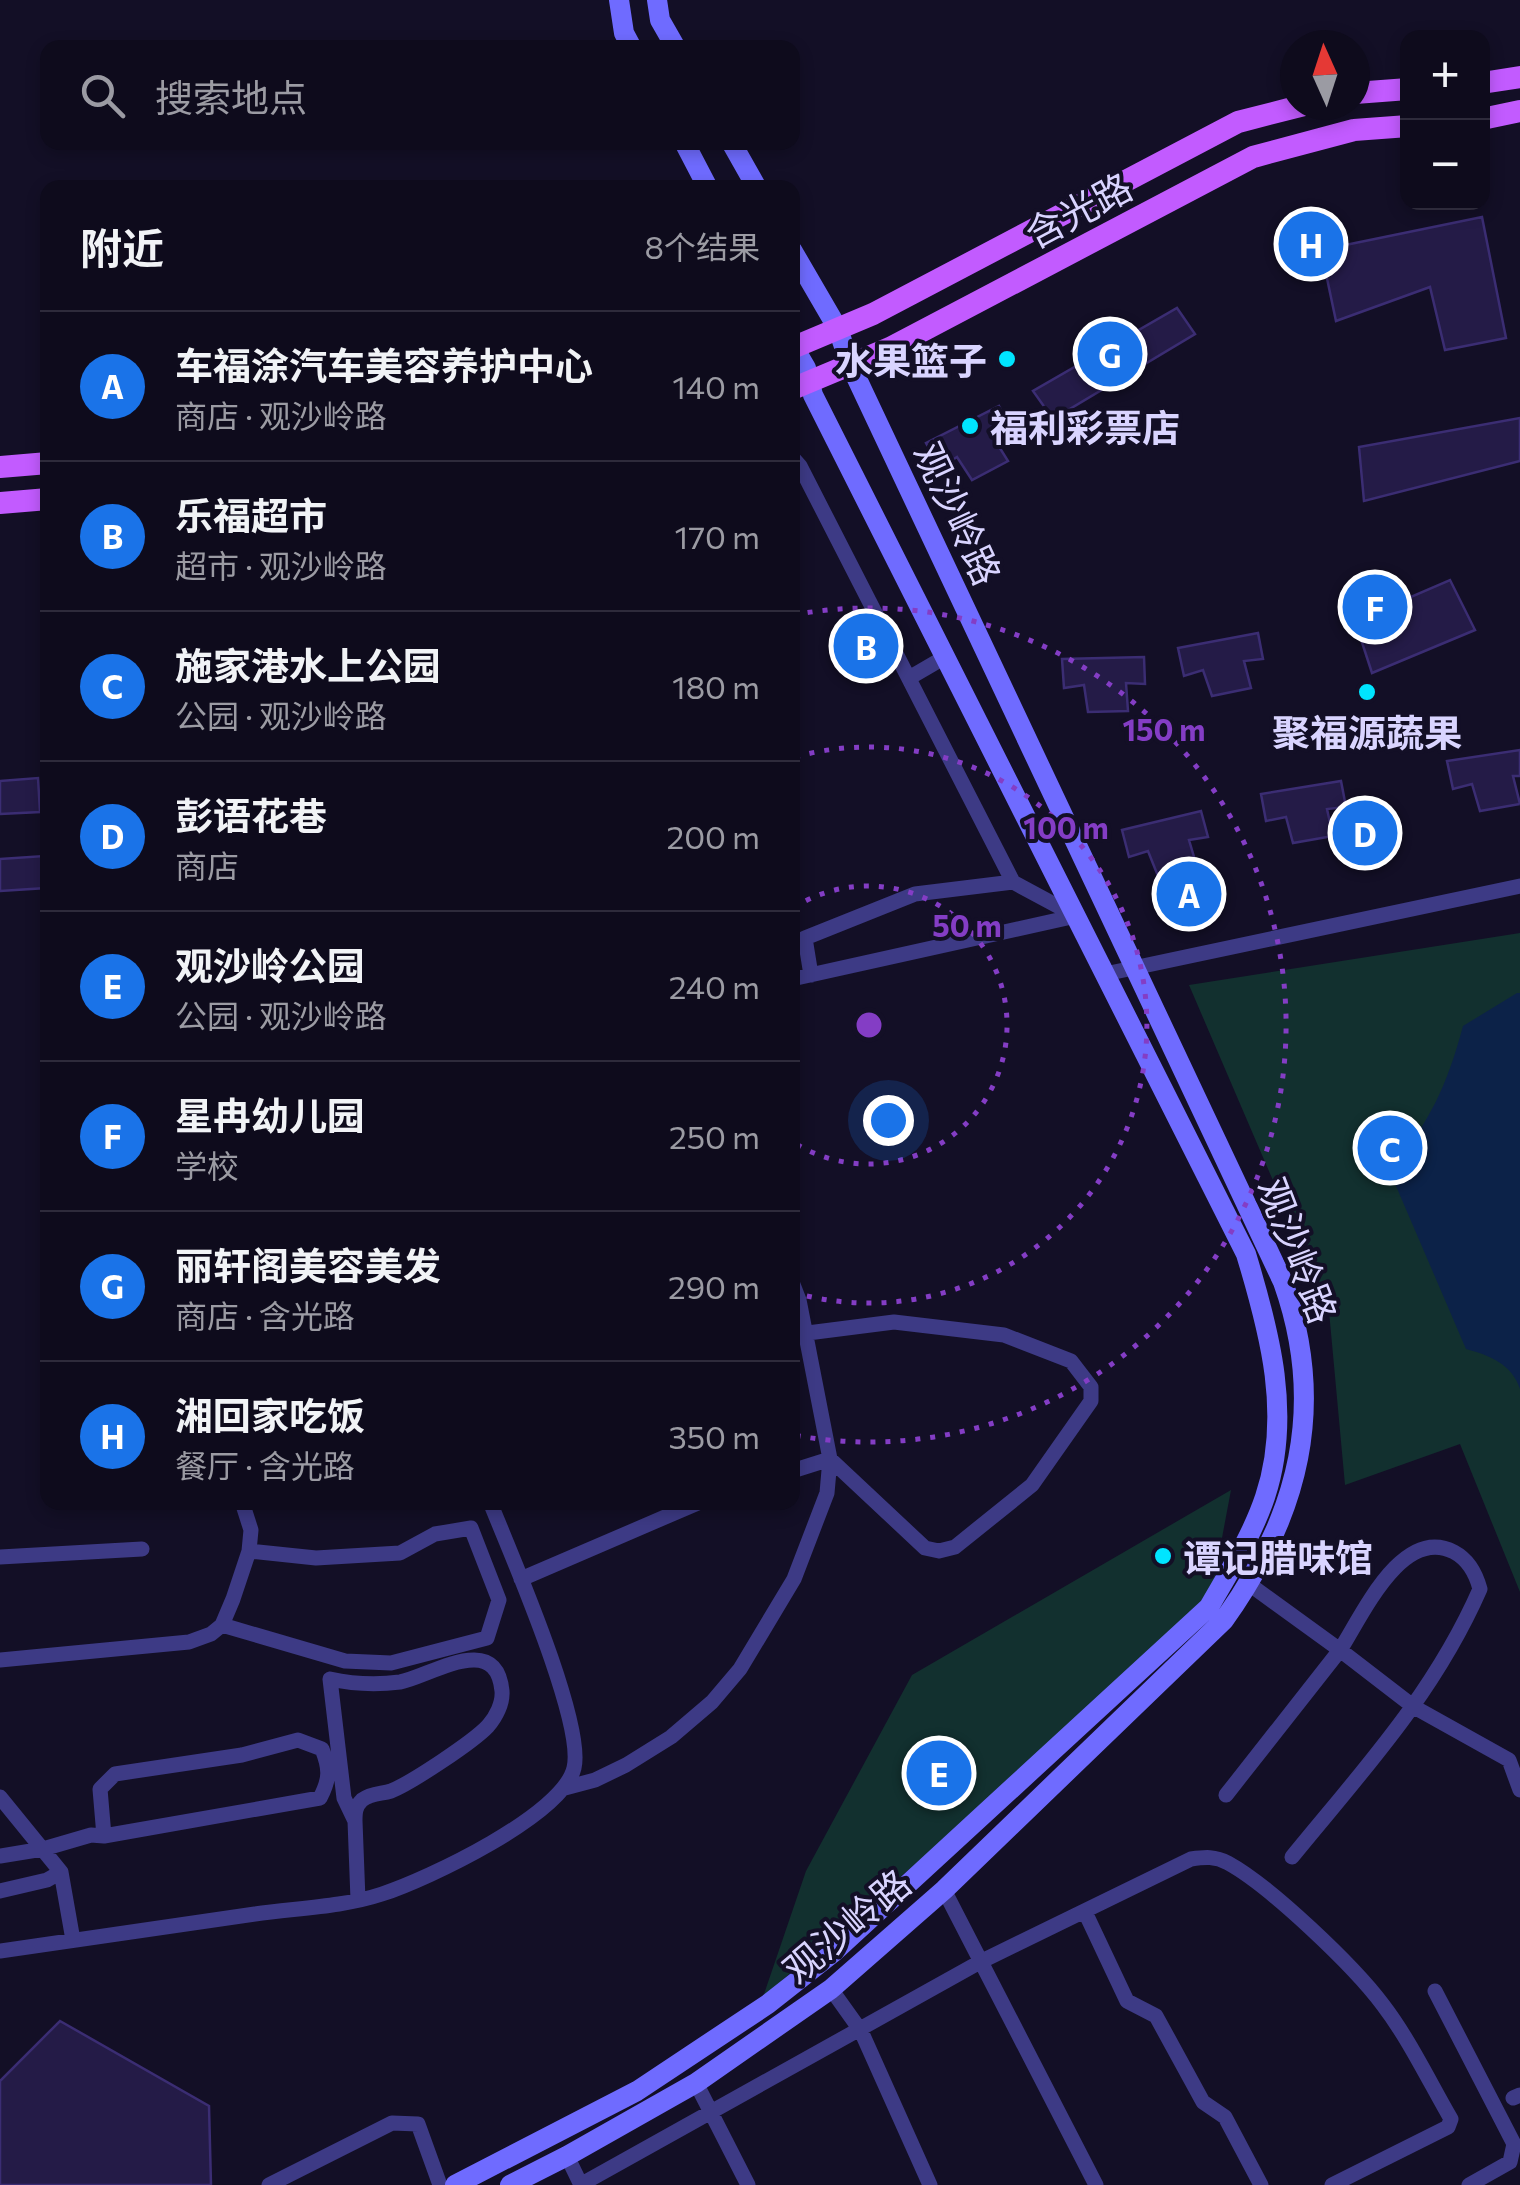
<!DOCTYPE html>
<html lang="zh">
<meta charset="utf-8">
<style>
:root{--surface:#0e0b1c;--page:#171425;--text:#f1f3f6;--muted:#9b9ba3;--line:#2e2b3b;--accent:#1a73e8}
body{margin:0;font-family:Commissioner,"Noto Sans SC",sans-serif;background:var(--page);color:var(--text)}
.controls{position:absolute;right:30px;top:30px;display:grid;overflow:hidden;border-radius:20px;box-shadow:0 5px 15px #0003}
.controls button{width:90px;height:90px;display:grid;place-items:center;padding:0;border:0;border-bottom:2px solid var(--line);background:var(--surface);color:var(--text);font:50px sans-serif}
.compass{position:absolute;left:1280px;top:30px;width:90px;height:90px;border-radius:50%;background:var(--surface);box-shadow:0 5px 15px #0003;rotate:357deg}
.you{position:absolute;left:888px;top:1120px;width:35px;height:35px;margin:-25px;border:8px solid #fff;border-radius:50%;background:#1a73e8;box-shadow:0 0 0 15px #1a73e833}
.badge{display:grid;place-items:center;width:65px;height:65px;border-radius:50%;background:var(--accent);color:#fff;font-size:32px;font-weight:700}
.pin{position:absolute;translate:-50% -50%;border:5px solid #fff;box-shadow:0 2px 10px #0006}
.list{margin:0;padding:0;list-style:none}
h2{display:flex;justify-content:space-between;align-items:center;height:130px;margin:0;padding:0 40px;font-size:42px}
h2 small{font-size:32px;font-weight:400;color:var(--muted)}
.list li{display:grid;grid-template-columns:65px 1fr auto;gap:30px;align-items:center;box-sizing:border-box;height:150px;padding:0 40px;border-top:2px solid var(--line)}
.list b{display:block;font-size:38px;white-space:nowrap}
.list p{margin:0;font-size:32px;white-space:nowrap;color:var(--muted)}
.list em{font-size:32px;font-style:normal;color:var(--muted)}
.icon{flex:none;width:55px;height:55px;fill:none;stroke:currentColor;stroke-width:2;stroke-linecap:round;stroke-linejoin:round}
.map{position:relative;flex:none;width:1520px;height:2185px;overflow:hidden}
.search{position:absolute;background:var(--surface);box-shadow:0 5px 15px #0003;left:40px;top:40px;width:760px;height:110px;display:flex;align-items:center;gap:25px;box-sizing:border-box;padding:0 35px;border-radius:20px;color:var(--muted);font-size:38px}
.panel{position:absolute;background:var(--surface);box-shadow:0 5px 15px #0003;left:40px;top:180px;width:760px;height:1330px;border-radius:20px}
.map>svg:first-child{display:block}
</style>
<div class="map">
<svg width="1520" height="2185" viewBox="0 0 1520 2185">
<rect width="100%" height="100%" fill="#130f26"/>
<!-- green -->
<path fill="#12302f" d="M 1520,933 L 1520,1592 L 1460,1444 L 1345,1485 L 1329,1311 L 1189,985 Z
M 1231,1490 L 1209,1607 L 763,1997 L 806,1871 L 912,1675 Z"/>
<!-- water -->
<path fill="#0c2248" d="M 1517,993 L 1520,993 L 1520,1389 C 1512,1364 1489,1355 1466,1349 L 1390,1172 C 1430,1120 1446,1089 1463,1026 Z"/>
<!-- building -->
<path fill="#241b47" stroke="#3b2d73" stroke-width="2.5" d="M 1482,217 L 1506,338 L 1445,350 L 1430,287 L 1336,321 L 1321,250 Z
M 1177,308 L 1195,334 L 1053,419 L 1033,391 Z
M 999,406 L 1011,430 L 993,437 L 1008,461 L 972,480 L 957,457 L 940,468 L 926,443 Z
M 1520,418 L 1520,461 L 1364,501 L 1359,447 Z
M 1450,580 L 1475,630 L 1372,673 L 1355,621 Z
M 1258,633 L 1263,659 L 1244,661 L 1251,688 L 1212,696 L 1203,670 L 1184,676 L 1178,648 Z
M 1144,657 L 1145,684 L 1126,683 L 1128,711 L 1088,712 L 1084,685 L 1064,688 L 1062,659 Z
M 1520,750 L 1520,776 L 1513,776 L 1520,804 L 1480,811 L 1472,784 L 1453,789 L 1447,761 Z
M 38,778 L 40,812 L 0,814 L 0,781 Z
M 1341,781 L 1346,807 L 1327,809 L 1333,836 L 1293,843 L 1286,817 L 1266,821 L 1261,794 Z
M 1201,811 L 1208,837 L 1189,840 L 1197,867 L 1158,876 L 1148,851 L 1129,857 L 1122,830 Z
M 44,856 L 46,888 L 0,891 L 0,859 Z
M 60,2021 L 209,2106 L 211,2185 L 0,2185 L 0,2081 Z"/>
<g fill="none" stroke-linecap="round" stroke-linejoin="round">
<!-- street -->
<path stroke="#3d3a85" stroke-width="15" d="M 792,457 L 800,466 L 1013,882 L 1076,916
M 909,678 L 945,657
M 1105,974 L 1520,886
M 811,975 L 805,938 L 915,894 L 1013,882
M 792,979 L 1076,916
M 792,1335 L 894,1322 L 1004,1335 L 1071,1361 L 1091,1387 L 1091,1401 L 1032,1485 L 955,1547 L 939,1551 L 925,1548 L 830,1459 L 792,1471
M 0,1557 L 142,1549
M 521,1579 L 700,1502
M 222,1625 L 345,1661 L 391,1663 L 487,1638 L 499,1600 L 471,1528 L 435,1534 L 400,1553 L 316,1558 L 249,1551
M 0,1660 L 189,1642 L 211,1634 L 222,1625 L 233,1599 L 249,1551 L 251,1530 L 242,1502
M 565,1788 L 595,1780 L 626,1765 L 671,1737 L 712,1702 L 740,1669 L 794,1579 L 827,1493 L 830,1459 L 799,1300 L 792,1282
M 1226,1795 L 1340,1650 L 1249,1584
M 0,1797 L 61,1872 L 73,1940
M 355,1821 L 344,1798 L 330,1679 C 353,1684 376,1685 400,1682 C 429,1677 496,1630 502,1691 C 503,1703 496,1717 488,1726 C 473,1742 411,1783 391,1791 C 381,1794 371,1793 362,1800 C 355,1807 355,1813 355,1821 L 358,1900
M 0,1856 L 43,1849 L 91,1835 L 104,1836 L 320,1798 C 330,1779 330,1769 322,1749 L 298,1740 L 242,1755 L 115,1774 L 100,1789 L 104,1836
M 1292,1857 C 1363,1770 1434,1694 1480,1589 C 1476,1574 1469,1560 1454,1552 C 1402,1525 1362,1616 1340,1650 L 1414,1707 L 1509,1760 L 1520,1790
M 944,1890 L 1096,2185
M 0,1891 L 47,1880 L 61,1872
M 1085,1912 L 1127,2001 L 1156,2016 L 1203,2102 L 1225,2117 L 1261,2185
M 0,1951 C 85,1939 170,1927 255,1914 C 297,1908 343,1907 382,1894 C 428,1879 563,1815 574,1768 C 585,1723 510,1552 490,1502
M 831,1989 L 861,2031 L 930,2185
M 1435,1991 L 1514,2144 L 1510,2162 L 1469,2185
M 696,2083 L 748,2185
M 1513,2098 L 1520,2095
M 567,2156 L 581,2185
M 269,2185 L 392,2123 L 418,2124 L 440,2185
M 580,2185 L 980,1962 L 1191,1859 C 1205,1857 1215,1856 1228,1863 C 1270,1886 1354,1966 1383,2005 C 1409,2039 1429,2081 1451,2119 L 1448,2127 L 1332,2185"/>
<!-- secondary -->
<path stroke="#6f6bff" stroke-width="20" d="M 619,0 L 624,33 L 632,48
M 657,0 L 660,20 L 676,48
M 684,142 L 708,188
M 731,142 L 757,188
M 455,2185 L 637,2091 L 768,2004 L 834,1952 L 1209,1607 C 1229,1572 1252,1536 1265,1497 C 1292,1416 1270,1333 1246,1254 L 813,395 L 806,368 L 792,344
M 510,2185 L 567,2156 L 696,2083 L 831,1989 L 944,1890 L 1224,1620 C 1299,1515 1327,1406 1283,1282 L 850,364 L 838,329 L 792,250"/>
<!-- primary -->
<path stroke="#c25bff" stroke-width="22" d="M 1482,83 L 1520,77
M 1355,93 L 1408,89
M 1482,119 L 1520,111
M 792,348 L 873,314 L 1238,122 L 1304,105
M 792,389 L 890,348 L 1253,157 L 1354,130 L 1408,126
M 0,467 L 48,463
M 0,503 L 48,499"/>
</g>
<!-- distance rings -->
<g fill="none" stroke="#843dc5" stroke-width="5" stroke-dasharray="5 10">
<path d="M793 908A139 139 0 1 1 793 1142"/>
<path d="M795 757A278 278 0 1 1 795 1293"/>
<path d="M793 615A417 417 0 1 1 793 1435"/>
</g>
<!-- markers -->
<g fill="#00e5ff" stroke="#130f26" stroke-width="4">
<circle cx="1007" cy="359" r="10"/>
<circle cx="970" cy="426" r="10"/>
<circle cx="1367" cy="692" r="10"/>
<circle cx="1163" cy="1556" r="10"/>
</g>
<g text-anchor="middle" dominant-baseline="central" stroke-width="8" stroke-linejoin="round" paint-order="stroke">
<!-- street labels -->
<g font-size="38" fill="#d9d4ff" stroke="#130f26">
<text transform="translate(1078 209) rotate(-28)">含光路</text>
<text transform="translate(959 513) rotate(65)">观沙岭路</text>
<text transform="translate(1299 1250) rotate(69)">观沙岭路</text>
<text transform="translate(846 1925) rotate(-40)">观沙岭路</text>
</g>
<!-- poi labels -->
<g font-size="38" font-weight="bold" fill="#d9d4ff" stroke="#130f26" text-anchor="start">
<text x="987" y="359" text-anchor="end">水果篮子</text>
<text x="990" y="426">福利彩票店</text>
<text x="1367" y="731" text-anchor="middle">聚福源蔬果</text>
<text x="1183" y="1556">谭记腊味馆</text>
</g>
</g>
<circle cx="869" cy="1025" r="15" fill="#843dc5" stroke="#130f26" stroke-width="5"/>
<g font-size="30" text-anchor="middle" font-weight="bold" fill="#843dc5" stroke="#130f26" stroke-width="8" stroke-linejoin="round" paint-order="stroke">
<text x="1164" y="741">150 m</text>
<text x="1066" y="839">100 m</text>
<text x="967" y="937">50 m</text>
</g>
</svg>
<div class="controls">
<button>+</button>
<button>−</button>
</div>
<svg class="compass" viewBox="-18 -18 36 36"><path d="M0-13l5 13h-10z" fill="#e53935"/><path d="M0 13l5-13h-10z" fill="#9b9ba3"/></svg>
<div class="you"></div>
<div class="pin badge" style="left:1189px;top:894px">A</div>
<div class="pin badge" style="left:866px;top:646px">B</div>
<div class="pin badge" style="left:1390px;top:1148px">C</div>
<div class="pin badge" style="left:1365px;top:833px">D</div>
<div class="pin badge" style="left:939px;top:1773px">E</div>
<div class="pin badge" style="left:1375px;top:607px">F</div>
<div class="pin badge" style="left:1110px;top:354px">G</div>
<div class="pin badge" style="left:1311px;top:244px">H</div>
<div class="search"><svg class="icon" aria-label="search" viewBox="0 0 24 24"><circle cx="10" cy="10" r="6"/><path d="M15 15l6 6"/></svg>搜索地点</div>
<section class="panel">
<h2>附近<small>8个结果</small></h2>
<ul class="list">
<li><span class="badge">A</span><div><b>车福涂汽车美容养护中心</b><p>商店 · 观沙岭路</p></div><em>140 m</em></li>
<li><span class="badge">B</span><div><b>乐福超市</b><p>超市 · 观沙岭路</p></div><em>170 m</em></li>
<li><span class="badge">C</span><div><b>施家港水上公园</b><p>公园 · 观沙岭路</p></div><em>180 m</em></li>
<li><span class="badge">D</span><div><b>彭语花巷</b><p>商店</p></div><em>200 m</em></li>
<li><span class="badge">E</span><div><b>观沙岭公园</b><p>公园 · 观沙岭路</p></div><em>240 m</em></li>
<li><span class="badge">F</span><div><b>星冉幼儿园</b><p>学校</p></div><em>250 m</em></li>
<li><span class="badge">G</span><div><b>丽轩阁美容美发</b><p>商店 · 含光路</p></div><em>290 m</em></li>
<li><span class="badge">H</span><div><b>湘回家吃饭</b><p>餐厅 · 含光路</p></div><em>350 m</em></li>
</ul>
</section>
</div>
